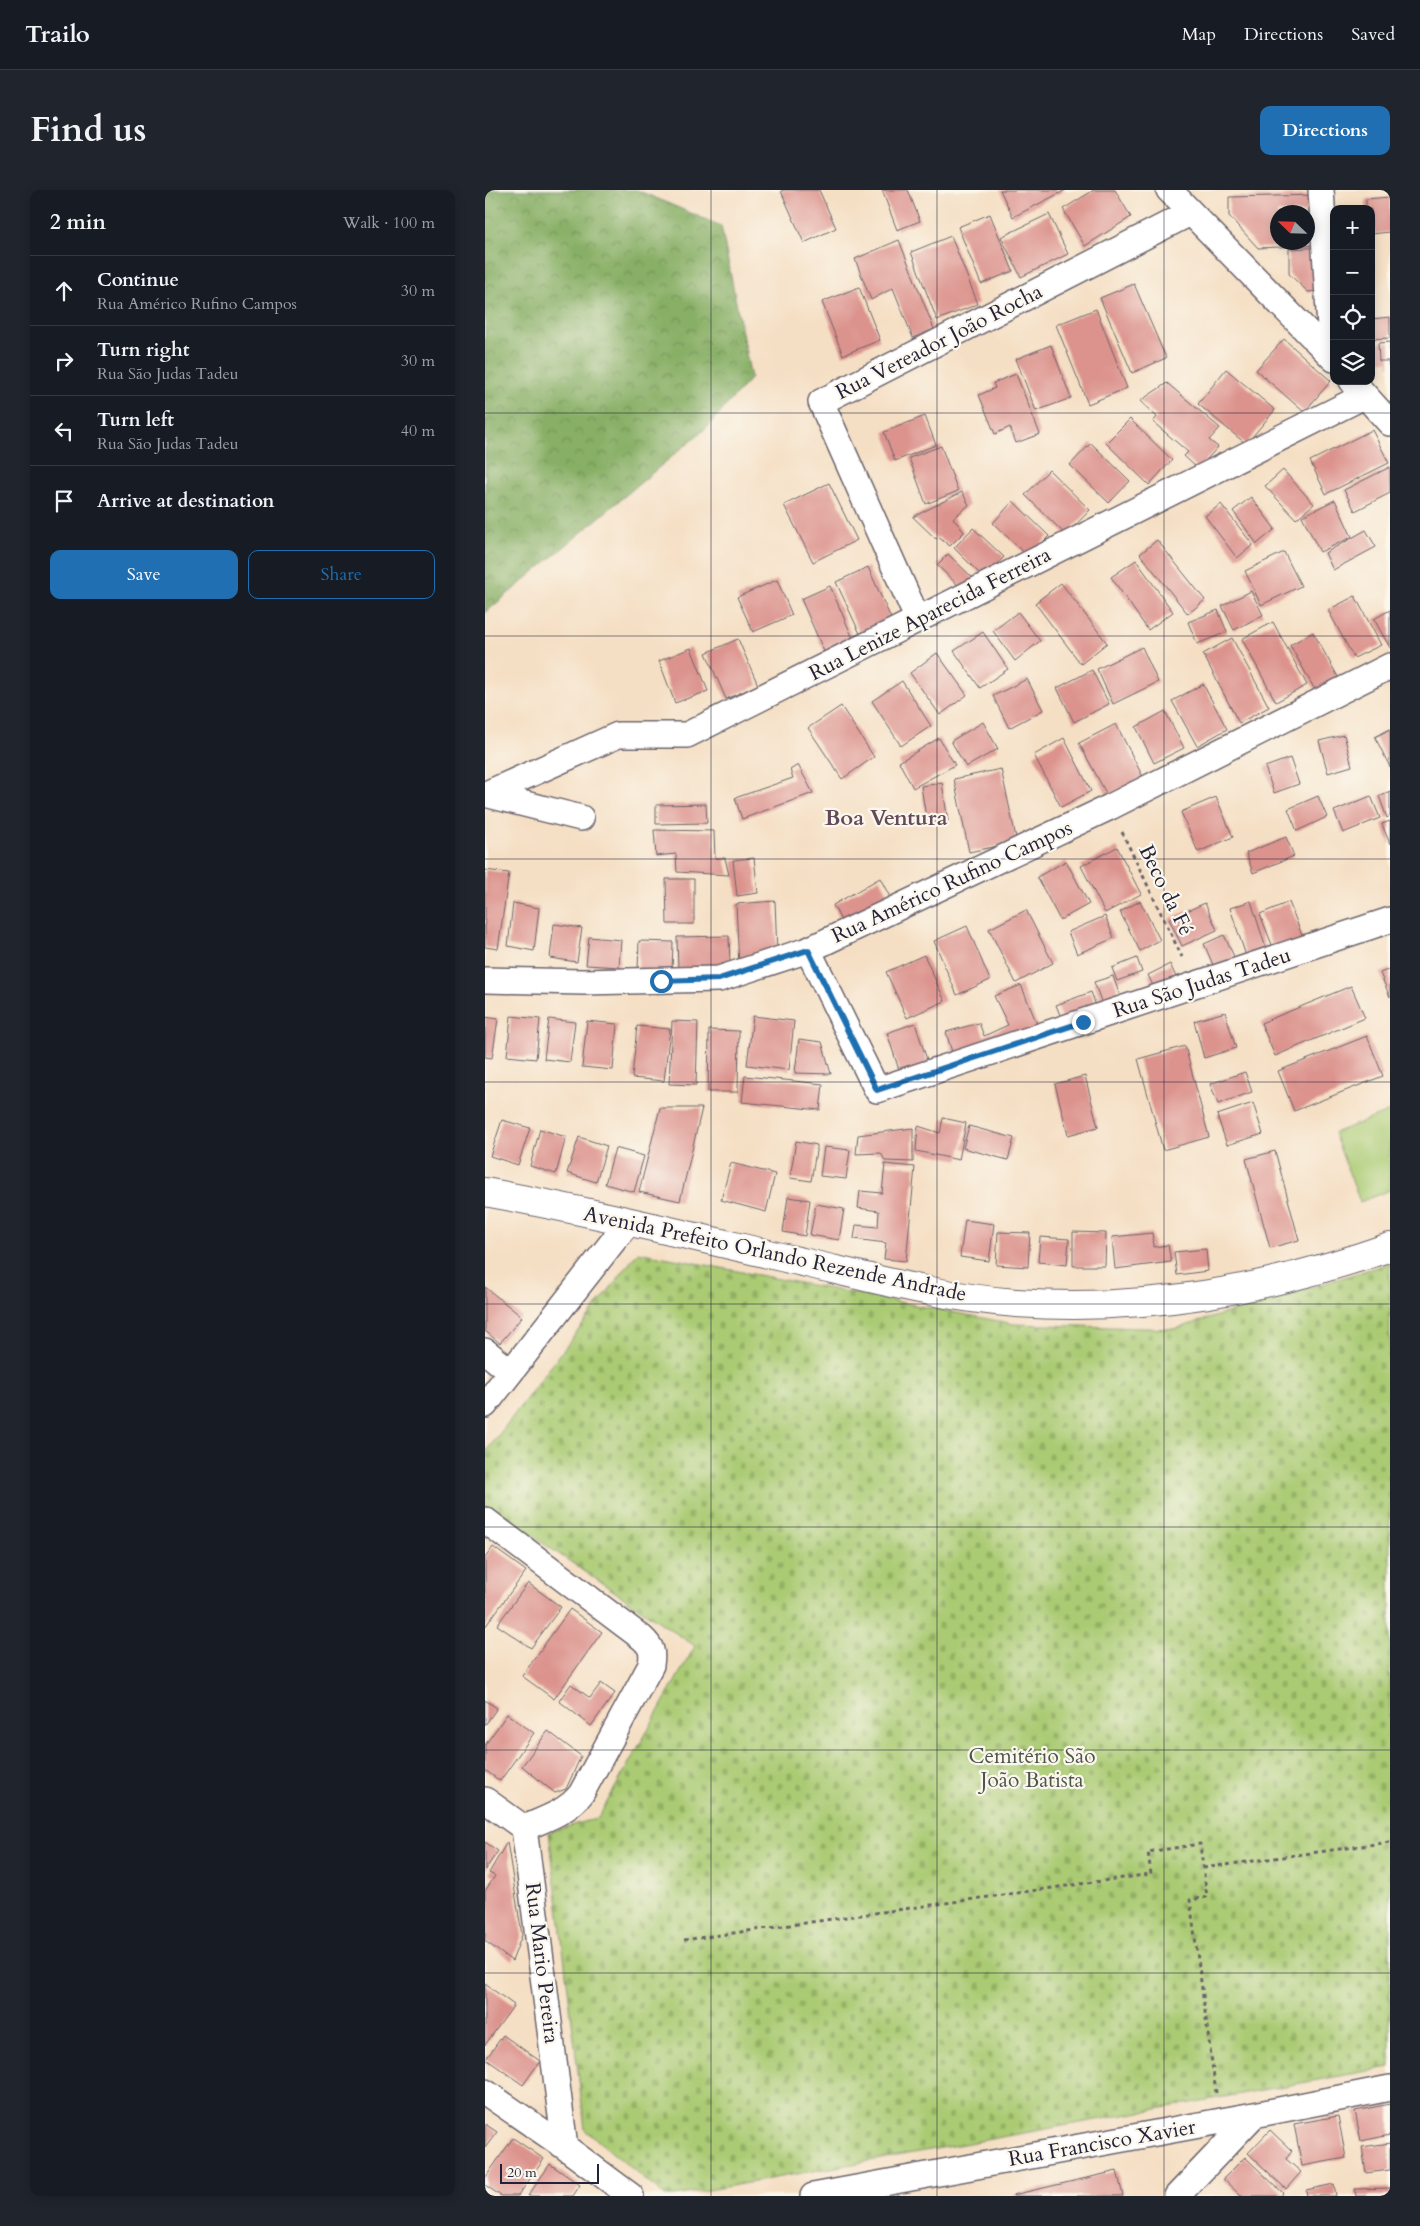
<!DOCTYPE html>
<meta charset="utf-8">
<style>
:root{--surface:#171b24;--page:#20242c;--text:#f1f3f6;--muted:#9ea1a6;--line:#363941;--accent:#1f6fb2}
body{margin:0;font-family:Cardo,serif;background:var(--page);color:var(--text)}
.controls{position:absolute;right:15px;top:15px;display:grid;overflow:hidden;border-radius:10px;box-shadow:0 2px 12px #0003}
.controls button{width:45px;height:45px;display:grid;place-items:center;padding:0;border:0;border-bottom:1px solid var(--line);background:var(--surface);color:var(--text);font:25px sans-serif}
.compass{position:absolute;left:785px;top:15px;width:45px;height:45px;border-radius:50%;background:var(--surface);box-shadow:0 2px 12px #0003;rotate:293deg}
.scale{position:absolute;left:15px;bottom:12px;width:99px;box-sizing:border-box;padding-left:5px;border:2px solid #22223b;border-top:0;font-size:14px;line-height:18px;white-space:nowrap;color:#22223b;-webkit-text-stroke:4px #fbf7ec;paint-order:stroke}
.stop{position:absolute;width:15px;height:15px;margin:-11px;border:4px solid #1f6fb2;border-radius:50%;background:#fff}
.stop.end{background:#1f6fb2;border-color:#fff;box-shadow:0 1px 5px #0008}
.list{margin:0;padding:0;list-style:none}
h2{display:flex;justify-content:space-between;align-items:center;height:65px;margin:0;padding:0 20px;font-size:21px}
h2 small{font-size:16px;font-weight:400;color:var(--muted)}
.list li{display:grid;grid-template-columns:32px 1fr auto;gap:15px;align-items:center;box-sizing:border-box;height:70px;padding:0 20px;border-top:1px solid var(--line)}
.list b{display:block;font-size:19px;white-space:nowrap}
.list p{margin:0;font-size:16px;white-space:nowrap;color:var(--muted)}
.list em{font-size:16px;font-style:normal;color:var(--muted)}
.actions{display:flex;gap:10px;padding:15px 20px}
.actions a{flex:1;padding:11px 0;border:1px solid var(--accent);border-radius:10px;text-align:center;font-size:18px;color:var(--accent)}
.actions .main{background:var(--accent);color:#fff}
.icon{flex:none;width:28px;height:28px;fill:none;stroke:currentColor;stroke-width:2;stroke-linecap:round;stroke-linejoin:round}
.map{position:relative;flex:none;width:905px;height:2006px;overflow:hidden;border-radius:10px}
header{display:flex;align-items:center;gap:30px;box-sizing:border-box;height:70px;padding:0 25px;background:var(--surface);border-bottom:1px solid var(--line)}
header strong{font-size:24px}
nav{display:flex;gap:28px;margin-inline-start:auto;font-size:18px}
.intro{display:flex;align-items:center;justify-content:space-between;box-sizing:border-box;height:120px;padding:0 30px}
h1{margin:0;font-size:35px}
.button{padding:12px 22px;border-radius:10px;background:var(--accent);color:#fff;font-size:18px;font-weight:700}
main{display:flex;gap:30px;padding:0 30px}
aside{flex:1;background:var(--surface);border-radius:10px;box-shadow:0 2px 12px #0003}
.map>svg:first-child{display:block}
</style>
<header>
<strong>Trailo</strong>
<nav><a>Map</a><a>Directions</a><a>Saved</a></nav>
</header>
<div class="intro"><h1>Find us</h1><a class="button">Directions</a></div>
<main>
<aside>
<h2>2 min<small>Walk · 100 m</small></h2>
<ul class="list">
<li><svg class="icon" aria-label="ahead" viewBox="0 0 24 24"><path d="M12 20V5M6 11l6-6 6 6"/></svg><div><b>Continue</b><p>Rua Américo Rufino Campos</p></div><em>30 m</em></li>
<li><svg class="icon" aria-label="right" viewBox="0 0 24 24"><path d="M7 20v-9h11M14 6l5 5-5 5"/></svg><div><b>Turn right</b><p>Rua São Judas Tadeu</p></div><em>30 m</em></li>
<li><svg class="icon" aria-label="left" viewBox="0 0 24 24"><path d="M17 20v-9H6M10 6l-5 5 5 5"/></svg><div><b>Turn left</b><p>Rua São Judas Tadeu</p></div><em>40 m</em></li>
<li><svg class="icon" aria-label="arrive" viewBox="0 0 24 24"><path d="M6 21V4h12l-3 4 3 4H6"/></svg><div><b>Arrive at destination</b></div></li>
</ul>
<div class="actions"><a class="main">Save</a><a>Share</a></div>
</aside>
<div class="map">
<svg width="905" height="2006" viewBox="0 0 905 2006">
<defs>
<pattern id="forest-crowns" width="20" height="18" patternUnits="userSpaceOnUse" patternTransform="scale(1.25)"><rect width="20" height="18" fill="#87af65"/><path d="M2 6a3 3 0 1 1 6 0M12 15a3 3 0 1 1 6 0" fill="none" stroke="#6e8e54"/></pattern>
<pattern id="cemetery-stones" width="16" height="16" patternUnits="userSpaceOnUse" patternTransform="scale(1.25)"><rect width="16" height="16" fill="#aacb73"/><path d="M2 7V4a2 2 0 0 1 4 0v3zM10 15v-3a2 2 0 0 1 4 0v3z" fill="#92ae64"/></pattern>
</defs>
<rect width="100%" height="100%" fill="#fbf7ec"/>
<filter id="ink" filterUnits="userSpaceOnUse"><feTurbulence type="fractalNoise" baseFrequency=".02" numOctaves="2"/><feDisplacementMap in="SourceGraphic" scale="10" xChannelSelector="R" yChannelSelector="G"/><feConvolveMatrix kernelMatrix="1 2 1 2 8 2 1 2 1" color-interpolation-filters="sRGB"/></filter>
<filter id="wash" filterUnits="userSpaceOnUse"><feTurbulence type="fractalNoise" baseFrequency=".0096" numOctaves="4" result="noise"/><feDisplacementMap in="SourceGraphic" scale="20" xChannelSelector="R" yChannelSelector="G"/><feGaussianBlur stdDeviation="1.12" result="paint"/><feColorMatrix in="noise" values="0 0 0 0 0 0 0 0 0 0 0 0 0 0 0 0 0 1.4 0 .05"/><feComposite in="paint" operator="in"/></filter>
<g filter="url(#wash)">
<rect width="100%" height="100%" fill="#f5dfc4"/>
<!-- forest -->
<path fill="url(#forest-crowns)" stroke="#546850" d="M 0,0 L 152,0 L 236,36 L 266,188 L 221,238 L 0,423 Z"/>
<!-- cemetery -->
<path fill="url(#cemetery-stones)" stroke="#667657" d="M 153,1062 L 529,1134 L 690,1139 L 905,1073 L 905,1877 L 190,2006 L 180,2006 L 100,1940 L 64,1642 L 113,1628 L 210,1456 L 0,1314 L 0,1263 Z"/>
<!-- garden -->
<path fill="#aacb73" stroke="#667657" d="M 905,921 L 905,1000 L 875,1012 L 849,943 Z"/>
<g id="blocks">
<!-- building -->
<path fill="#dc938d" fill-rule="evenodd" d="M 299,0 L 334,0 L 351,38 L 319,53 L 296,1 Z
M 397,0 L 423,0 L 435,31 L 412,40 Z
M 515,0 L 581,0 L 528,27 Z
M 609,0 L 630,0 L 646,27 L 600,56 L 578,19 Z
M 835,5 L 836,55 L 773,58 L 744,26 L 744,7 ZM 792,22 L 822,22 L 822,52 L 792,52 Z
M 905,7 L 905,42 L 886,44 L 886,19 L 881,19 L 881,9 Z
M 505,24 L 528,81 L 496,94 L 473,37 Z
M 564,24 L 583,64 L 536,87 L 516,47 Z
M 466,46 L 493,114 L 452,130 L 426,62 Z
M 414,50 L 449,139 L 428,148 L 408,98 L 386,110 L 370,69 Z
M 840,57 L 842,100 L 823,102 L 804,84 L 804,59 Z
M 649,94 L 681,168 L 647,183 L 615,108 Z
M 374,97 L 395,150 L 358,165 L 337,112 Z
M 611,119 L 642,198 L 603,214 L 571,135 Z
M 905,127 L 905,148 L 886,149 L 886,129 Z
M 799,149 L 846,191 L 819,222 L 771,180 Z
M 905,152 L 905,176 L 904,176 L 903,171 L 894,171 L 893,153 Z
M 566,155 L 586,208 L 551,221 L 531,169 Z
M 741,179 L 790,220 L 761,254 L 713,214 Z
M 531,184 L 555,244 L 531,253 L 525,237 L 510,244 L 494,205 L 510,198 L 508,193 Z
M 682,193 L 735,238 L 724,250 L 733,257 L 713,279 L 699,266 L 703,262 L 668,232 L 672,227 L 655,211 Z
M 440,226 L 451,255 L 410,271 L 399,242 Z
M 645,229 L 687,270 L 664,295 L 621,253 Z
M 887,240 L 904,273 L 841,304 L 825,271 Z
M 606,253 L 645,291 L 624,313 L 585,275 Z
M 456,256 L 473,301 L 441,314 L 424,268 Z
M 905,277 L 905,303 L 870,321 L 859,300 Z
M 564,280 L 605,320 L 581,345 L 540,305 Z
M 798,280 L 829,314 L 811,329 L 780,296 Z
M 344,293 L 372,350 L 328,372 L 299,315 Z
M 477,302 L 484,315 L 468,328 L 479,342 L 465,356 L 453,347 L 451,349 L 428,327 Z
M 766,307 L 790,339 L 772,354 L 748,321 Z
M 850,310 L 867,347 L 835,362 L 817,326 Z
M 528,311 L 564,346 L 543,367 L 508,333 Z
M 736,314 L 768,355 L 752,368 L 720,326 Z
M 488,338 L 519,367 L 499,388 L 469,358 Z
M 881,340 L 891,357 L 848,380 L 840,363 Z
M 672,350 L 720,410 L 703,424 L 655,364 Z
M 799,362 L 816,396 L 776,415 L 760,381 Z
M 463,364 L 491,391 L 481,403 L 452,375 Z
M 651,370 L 688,422 L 663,440 L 626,387 Z
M 383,377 L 408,433 L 377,448 L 351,392 Z
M 292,390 L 307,425 L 268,442 L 252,407 Z
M 576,393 L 622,453 L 596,474 L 550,413 Z
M 345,396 L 370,453 L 341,466 L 316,409 Z
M 766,401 L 778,425 L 749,440 L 737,416 Z
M 870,406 L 896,455 L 869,468 L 843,420 Z
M 733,420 L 742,442 L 712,454 L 703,432 Z
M 905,420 L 905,458 L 889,429 Z
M 533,422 L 555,451 L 530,471 L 508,441 Z
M 788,432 L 822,495 L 791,512 L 757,449 Z
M 498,442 L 523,479 L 495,498 L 469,461 Z
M 828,442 L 857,494 L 834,507 L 805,455 Z
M 747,448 L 784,517 L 754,533 L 718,464 Z
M 253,449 L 273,495 L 241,509 L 221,463 Z
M 657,457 L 673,492 L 628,514 L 612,479 Z
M 206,458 L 223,501 L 190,513 L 174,471 Z
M 452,463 L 482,505 L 455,525 L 425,483 Z
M 607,480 L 624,514 L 589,532 L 572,498 Z
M 542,489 L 558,520 L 524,538 L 508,506 Z
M 417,491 L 446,536 L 416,556 L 387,511 Z
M 718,494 L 742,539 L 712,556 L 687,511 Z
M 356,516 L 389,567 L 357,589 L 323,538 Z
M 680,521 L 699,558 L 669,573 L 651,537 Z
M 498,532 L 513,559 L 481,577 L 466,551 Z
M 631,534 L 658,587 L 622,605 L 594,553 Z
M 905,539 L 905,577 L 890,547 Z
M 859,545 L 867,576 L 843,583 L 834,551 Z
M 454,548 L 470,575 L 428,598 L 414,572 Z
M 579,548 L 606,601 L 576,617 L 549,565 Z
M 805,568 L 814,594 L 789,603 L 780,577 Z
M 313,575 L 328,603 L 257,629 L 250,608 L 308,588 L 305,580 Z
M 516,579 L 532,652 L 484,662 L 469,589 Z
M 457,593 L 463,631 L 442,634 L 436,596 Z
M 905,601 L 905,626 L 902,628 L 894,606 Z
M 833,606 L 842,627 L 812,641 L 803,619 Z
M 886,606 L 895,628 L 858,643 L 849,621 Z
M 731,607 L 748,647 L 713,662 L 696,622 Z
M 221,614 L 222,633 L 171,634 L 171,615 Z
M 905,631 L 905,654 L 897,634 Z
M 169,640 L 229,641 L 230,668 L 240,668 L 244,685 L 192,682 L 191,664 L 171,666 Z
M 801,647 L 809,666 L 768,683 L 761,663 Z
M 632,657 L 656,704 L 620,723 L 596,676 Z
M 269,668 L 273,703 L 252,706 L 248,670 Z
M 581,671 L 604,714 L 575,730 L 552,687 Z
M 0,680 L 24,683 L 13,759 L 0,757 Z
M 395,688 L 407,711 L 360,738 L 348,715 Z
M 181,689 L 209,689 L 209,734 L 182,734 Z
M 290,711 L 292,763 L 254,776 L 251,714 Z
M 655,711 L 675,750 L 655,761 L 635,722 Z
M 766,711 L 784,768 L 764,775 L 745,718 Z
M 804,712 L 820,753 L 791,765 L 775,724 Z
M 28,713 L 54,718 L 49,761 L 23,756 Z
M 720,713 L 732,740 L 697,756 L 684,729 Z
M 541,720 L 568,773 L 531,793 L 504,739 Z
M 620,726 L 629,748 L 592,764 L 583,742 Z
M 69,734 L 97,738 L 92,772 L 65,768 Z
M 482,736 L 505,790 L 472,805 L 449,751 Z
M 739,745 L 754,777 L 732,784 L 719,754 Z
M 244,746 L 245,777 L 193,780 L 192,747 Z
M 104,747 L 136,750 L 134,777 L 101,775 Z
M 154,751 L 188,752 L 187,781 L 153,780 Z
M 439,765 L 460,811 L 422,828 L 401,782 Z
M 652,768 L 657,782 L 632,791 L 627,778 Z
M 685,774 L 695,796 L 672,804 L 663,785 Z
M 905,779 L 905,807 L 895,783 Z
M 628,786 L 638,815 L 620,822 L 609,792 Z
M 536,795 L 555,841 L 470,872 L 461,842 L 494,833 L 499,846 L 523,835 L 509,806 Z
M 866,796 L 880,828 L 790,866 L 776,833 Z
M 606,802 L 614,824 L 579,835 L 571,815 Z
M 740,822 L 751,858 L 719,868 L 709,831 Z
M 26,826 L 55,829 L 51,869 L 22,866 Z
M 268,826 L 309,831 L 304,880 L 262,875 Z
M 0,827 L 13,829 L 7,868 L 0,867 Z
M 64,829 L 90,832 L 85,872 L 59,869 Z
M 102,831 L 132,834 L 128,880 L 97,877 Z
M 187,831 L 213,832 L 211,895 L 184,894 Z
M 430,833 L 445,879 L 417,889 L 402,843 Z
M 152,836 L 185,839 L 179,891 L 147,888 Z
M 224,840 L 254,841 L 253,902 L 223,902 Z
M 882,846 L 898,886 L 809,921 L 793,881 Z
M 314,849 L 337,852 L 346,884 L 310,883 Z
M 700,856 L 724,947 L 678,960 L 653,869 Z
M 760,882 L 767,902 L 733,914 L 725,894 Z
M 260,886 L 338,894 L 335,920 L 257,912 Z
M 600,886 L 613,937 L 583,945 L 570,894 Z
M 768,913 L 778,944 L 742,955 L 732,925 Z
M 175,918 L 217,918 L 195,1011 L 154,1002 Z
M 458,928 L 481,933 L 474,970 L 431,961 L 433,936 L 455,943 Z
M 17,930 L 45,938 L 33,975 L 5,966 Z
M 484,936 L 529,948 L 523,970 L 478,958 Z
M 428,938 L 428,972 L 400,971 L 396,963 L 371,964 L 373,945 Z
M 55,939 L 81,947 L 71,984 L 45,976 Z
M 94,947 L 122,956 L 111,992 L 82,983 Z
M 311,951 L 332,955 L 326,991 L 305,988 Z
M 339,957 L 365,960 L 361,989 L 335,986 Z
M 130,958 L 159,966 L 149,1002 L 120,994 Z
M 790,961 L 814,1050 L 785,1058 L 761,969 Z
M 246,973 L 290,984 L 281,1022 L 236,1010 Z
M 400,974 L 430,977 L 421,1071 L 399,1069 L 401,1053 L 369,1049 L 371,1035 L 393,1037 L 394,1021 L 373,1018 L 375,1001 L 397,1003 Z
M 303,1007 L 325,1010 L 320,1046 L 298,1042 Z
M 331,1014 L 359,1019 L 354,1050 L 325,1045 Z
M 480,1030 L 509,1034 L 504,1071 L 475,1067 Z
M 513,1042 L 545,1043 L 543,1077 L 511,1075 Z
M 588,1042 L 621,1043 L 620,1076 L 588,1076 Z
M 667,1043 L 669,1057 L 683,1055 L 686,1072 L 630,1079 L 627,1047 Z
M 555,1047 L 584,1049 L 582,1075 L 553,1072 Z
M 721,1059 L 723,1081 L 692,1085 L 689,1062 Z
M 0,1097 L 37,1127 L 15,1153 L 0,1141 Z
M 8,1357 L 41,1381 L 0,1437 L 0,1368 Z
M 43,1393 L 76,1417 L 46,1458 L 12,1435 Z
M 85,1419 L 117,1442 L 69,1509 L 37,1486 Z
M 116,1493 L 130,1503 L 106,1536 L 74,1511 L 86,1494 L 105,1508 Z
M 0,1510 L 12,1518 L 0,1535 Z
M 22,1524 L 49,1543 L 15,1591 L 0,1580 L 0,1555 Z
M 63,1541 L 96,1566 L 81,1599 L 70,1603 L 37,1576 Z
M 0,1652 L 13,1661 L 0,1680 Z
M 22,1652 L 37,1745 L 27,1771 L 0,1751 L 0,1701 L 10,1686 L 4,1683 Z
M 0,1794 L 29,1815 L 0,1855 Z
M 18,1845 L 55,1871 L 38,1895 L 1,1869 Z
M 905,1914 L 905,1945 L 876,1951 L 870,1921 Z
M 853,1926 L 861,1968 L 817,1976 L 809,1934 Z
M 0,1934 L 12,1942 L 0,1958 Z
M 785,1940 L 807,1961 L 801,1969 L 816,1982 L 801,1999 L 763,1963 Z
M 28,1948 L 59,1969 L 33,2006 L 16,2006 L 0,1995 L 0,1988 Z
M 905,1953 L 905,1980 L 881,1983 L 877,1957 Z
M 760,1967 L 798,2003 L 796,2006 L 756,2006 L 738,1989 Z
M 65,1974 L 95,1995 L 88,2006 L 43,2006 Z
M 632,1981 L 638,2006 L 528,2006 L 528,2005 Z
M 849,1994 L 851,2006 L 822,2006 L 821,2000 Z
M 905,1998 L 905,2006 L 871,2006 L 870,1999 Z"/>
</g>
</g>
<g filter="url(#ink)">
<use href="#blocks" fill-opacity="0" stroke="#6c646b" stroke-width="1"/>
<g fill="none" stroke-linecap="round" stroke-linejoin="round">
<!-- minor casing -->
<g stroke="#6c646b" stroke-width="28">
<path id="minor" d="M 684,0 L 849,169
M 836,0 L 847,167
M 867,191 L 905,233
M 433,430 L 336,212 L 705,23
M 0,604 L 96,628
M 1,604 L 133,545 L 202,545 L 879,206
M 323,760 L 392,900 L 905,730
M 0,790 L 98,792 L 234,789 L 323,760 L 625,617 L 905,476
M 0,1161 L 26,1182
M 0,1215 L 144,1031
M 0,1330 L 157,1448 C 167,1457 168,1462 166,1475 L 96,1604 C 82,1622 60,1629 39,1638
M 0,1610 L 39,1638 L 80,1957
M 0,1902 L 80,1957 L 146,2006
M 328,2006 L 769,1925 L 905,1898
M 692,2006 L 769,1925"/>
</g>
<!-- primary casing -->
<g stroke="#6c646b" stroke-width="30">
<path id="primary" d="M 0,1002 C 110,1022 218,1049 326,1074 C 394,1090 462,1108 531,1113 C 662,1122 782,1100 905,1057"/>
</g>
<!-- path -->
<path stroke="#6c646b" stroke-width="3" stroke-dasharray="4 4" stroke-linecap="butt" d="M 637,642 L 697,767
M 718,1678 L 905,1652
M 199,1750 L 666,1684 L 663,1662 L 715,1654 L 722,1707 L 705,1710 L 731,1903"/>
<!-- minor -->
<use href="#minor" stroke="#fff" stroke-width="25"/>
<!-- primary -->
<use href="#primary" stroke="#fff" stroke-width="28"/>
</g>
</g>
<g fill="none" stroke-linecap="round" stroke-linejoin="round" filter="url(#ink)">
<!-- route -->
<path stroke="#1f6fb2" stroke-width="6" d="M 176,791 L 234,789 L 323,760 L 392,900 L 598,832"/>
</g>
<!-- grid -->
<path fill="none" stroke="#22223b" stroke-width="1" stroke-opacity="0.55" d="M 226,0 L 226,2006M 452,0 L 452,2006M 679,0 L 679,2006M 0,223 L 905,223M 0,446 L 905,446M 0,669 L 905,669M 0,892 L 905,892M 0,1114 L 905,1114M 0,1337 L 905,1337M 0,1560 L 905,1560M 0,1783 L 905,1783"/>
<g text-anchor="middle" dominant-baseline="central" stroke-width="4.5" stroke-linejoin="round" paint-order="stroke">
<!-- street labels -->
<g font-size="21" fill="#22223b" stroke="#fbf7ec">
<text transform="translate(454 152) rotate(-27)">Rua Vereador João Rocha</text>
<text transform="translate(445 424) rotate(-27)">Rua Lenize Aparecida Ferreira</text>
<text transform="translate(467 692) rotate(-25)">Rua Américo Rufino Campos</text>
<text transform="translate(681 700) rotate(64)">Beco da Fé</text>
<text transform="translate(717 793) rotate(-18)">Rua São Judas Tadeu</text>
<text transform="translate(290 1064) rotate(12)">Avenida Prefeito Orlando Rezende Andrade</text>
<text transform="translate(57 1773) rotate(83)">Rua Mario Pereira</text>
<text transform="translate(617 1953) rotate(-10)">Rua Francisco Xavier</text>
</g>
<!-- park labels -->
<g font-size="21" fill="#4b554c" stroke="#fbf7ec">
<text x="547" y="1566">Cemitério São<tspan x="547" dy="24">João Batista</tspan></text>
</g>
<!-- neighbourhood labels -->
<g font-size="22" font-weight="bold" fill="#634a58" stroke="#fbf7ec">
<text x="401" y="628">Boa Ventura</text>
</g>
</g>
</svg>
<div class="controls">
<button>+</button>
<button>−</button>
<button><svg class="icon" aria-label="locate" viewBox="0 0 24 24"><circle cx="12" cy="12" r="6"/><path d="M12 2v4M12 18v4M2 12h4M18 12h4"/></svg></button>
<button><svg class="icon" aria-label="layers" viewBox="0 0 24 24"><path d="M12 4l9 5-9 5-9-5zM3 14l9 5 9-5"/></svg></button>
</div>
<svg class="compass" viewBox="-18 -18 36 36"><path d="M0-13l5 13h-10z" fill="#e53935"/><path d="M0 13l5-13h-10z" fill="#9ea1a6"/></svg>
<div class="scale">20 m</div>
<div class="stop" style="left:176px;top:791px"></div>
<div class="stop end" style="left:598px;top:832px"></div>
</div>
</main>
